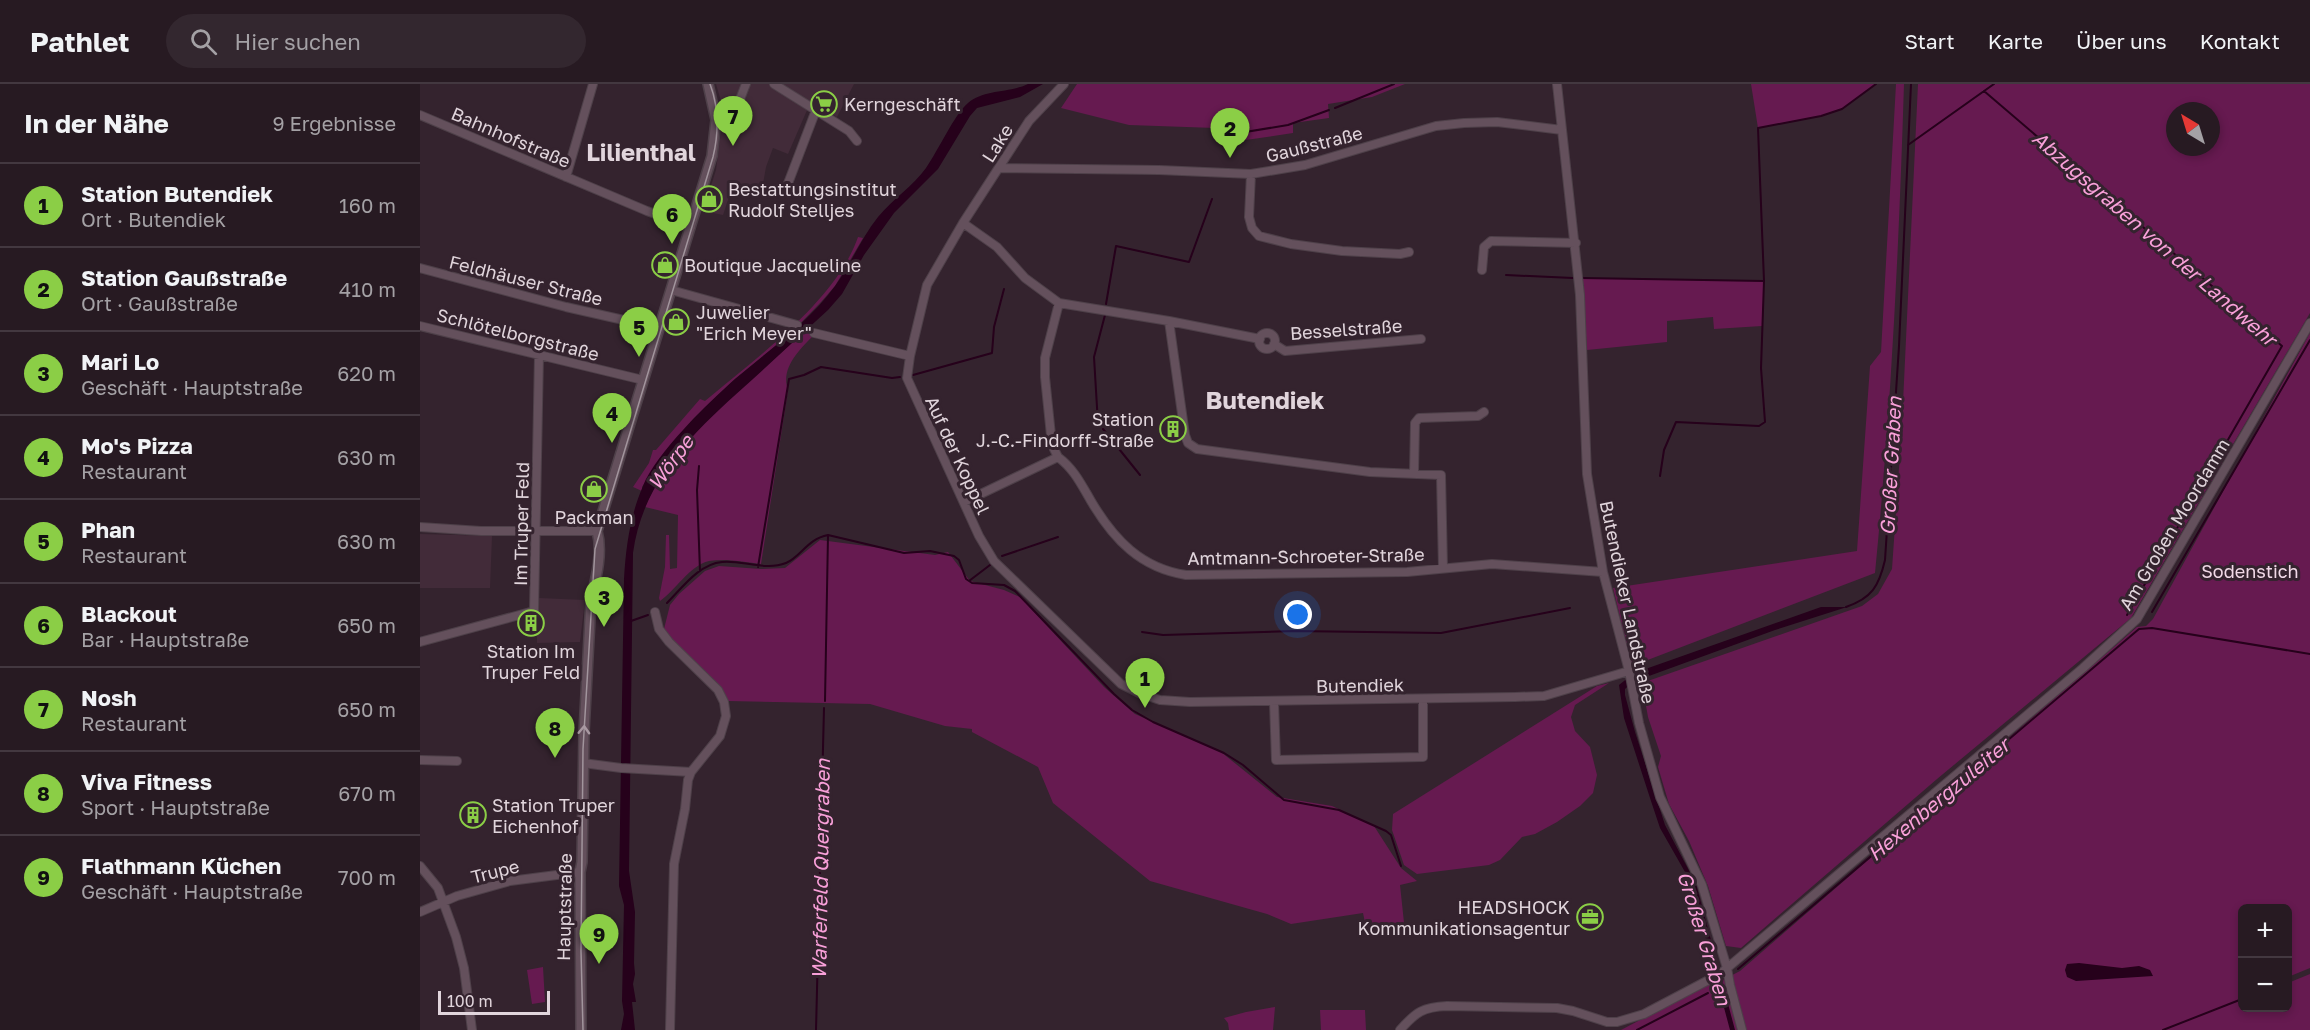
<!DOCTYPE html>
<html lang="de">
<meta charset="utf-8">
<style>
:root{--surface:#271a22;--page:#33272f;--text:#f1f3f6;--muted:#a4a1a5;--line:#433840;--accent:#8bce46}
body{margin:0;font-family:"Golos Text",sans-serif;background:var(--page);color:var(--text)}
.controls{position:absolute;right:18px;bottom:18px;display:grid;overflow:hidden;border-radius:9px;box-shadow:0 3px 9px #0003}
.controls button{width:54px;height:54px;display:grid;place-items:center;padding:0;border:0;border-bottom:2px solid var(--line);background:var(--surface);color:var(--text);font:30px sans-serif}
.compass{position:absolute;left:1746px;top:18px;width:54px;height:54px;border-radius:50%;background:var(--surface);box-shadow:0 3px 9px #0003;rotate:322deg}
.scale{position:absolute;left:18px;bottom:15px;width:112px;box-sizing:border-box;padding-left:6px;border:3px solid #e1d5dc;border-top:0;font-size:16px;line-height:21px;white-space:nowrap;color:#e1d5dc;-webkit-text-stroke:4px #34232e;paint-order:stroke}
.you{position:absolute;left:878px;top:531px;width:21px;height:21px;margin:-15px;border:4px solid #fff;border-radius:50%;background:#1a73e8;box-shadow:0 0 0 9px #1a73e833}
.badge{display:grid;place-items:center;width:39px;height:39px;border-radius:50%;background:var(--accent);color:#111;font-size:20px;font-weight:700}
.pin{position:absolute;translate:-50% -50px;filter:drop-shadow(0 2px 3px #0008)}
.pin::after{content:'';position:absolute;top:32px;width:21px;height:18px;background:inherit;clip-path:polygon(0 0,100% 0,50% 100%)}
.list{margin:0;padding:0;list-style:none}
h2{display:flex;justify-content:space-between;align-items:center;height:78px;margin:0;padding:0 24px;font-size:26px}
h2 small{font-size:20px;font-weight:400;color:var(--muted)}
.list li{display:grid;grid-template-columns:39px 1fr auto;gap:18px;align-items:center;box-sizing:border-box;height:84px;padding:0 24px;border-top:2px solid var(--line)}
.list b{display:block;font-size:22px;white-space:nowrap}
.list p{margin:0;font-size:20px;white-space:nowrap;color:var(--muted)}
.list em{font-size:20px;font-style:normal;color:var(--muted)}
.icon{flex:none;width:33px;height:33px;fill:none;stroke:currentColor;stroke-width:2;stroke-linecap:round;stroke-linejoin:round}
.map{position:relative;flex:none;width:1890px;height:946px;overflow:hidden}
header{display:flex;align-items:center;gap:36px;box-sizing:border-box;height:84px;padding:0 30px;background:var(--surface);border-bottom:2px solid var(--line)}
header strong{font-size:28px}
nav{display:flex;gap:33px;margin-inline-start:auto;font-size:21px}
.search{width:420px;height:54px;background:var(--page);display:flex;align-items:center;gap:15px;box-sizing:border-box;padding:0 21px;border-radius:33px;color:var(--muted);font-size:22px}
main{display:flex}
aside{flex:1;background:var(--surface)}
.map>svg:first-child{display:block}
</style>
<header>
<strong>Pathlet</strong>
<div class="search"><svg class="icon" aria-label="search" viewBox="0 0 24 24"><circle cx="10" cy="10" r="6"/><path d="M15 15l6 6"/></svg>Hier suchen</div>
<nav><a>Start</a><a>Karte</a><a>Über uns</a><a>Kontakt</a></nav>
</header>
<main>
<aside>
<h2>In der Nähe<small>9 Ergebnisse</small></h2>
<ul class="list">
<li><span class="badge">1</span><div><b>Station Butendiek</b><p>Ort · Butendiek</p></div><em>160 m</em></li>
<li><span class="badge">2</span><div><b>Station Gaußstraße</b><p>Ort · Gaußstraße</p></div><em>410 m</em></li>
<li><span class="badge">3</span><div><b>Mari Lo</b><p>Geschäft · Hauptstraße</p></div><em>620 m</em></li>
<li><span class="badge">4</span><div><b>Mo's Pizza</b><p>Restaurant</p></div><em>630 m</em></li>
<li><span class="badge">5</span><div><b>Phan</b><p>Restaurant</p></div><em>630 m</em></li>
<li><span class="badge">6</span><div><b>Blackout</b><p>Bar · Hauptstraße</p></div><em>650 m</em></li>
<li><span class="badge">7</span><div><b>Nosh</b><p>Restaurant</p></div><em>650 m</em></li>
<li><span class="badge">8</span><div><b>Viva Fitness</b><p>Sport · Hauptstraße</p></div><em>670 m</em></li>
<li><span class="badge">9</span><div><b>Flathmann Küchen</b><p>Geschäft · Hauptstraße</p></div><em>700 m</em></li>
</ul>
</aside>
<div class="map">
<svg width="1890" height="946" viewBox="0 0 1890 946">
<rect width="100%" height="100%" fill="#34232e"/>
<!-- built -->
<path fill="#422b39" d="M 296,0 L 434,0 L 417,33 L 391,17 L 368,70 L 353,64 L 346,83 L 341,111 L 310,110 L 303,131 L 283,127 L 296,86 L 302,40 L 301,17 Z
M 0,450 L 72,452 L 70,504 L 0,504 Z
M 119,514 L 165,516 L 160,558 L 117,559 L 117,544 L 108,544 L 108,535 L 118,532 Z"/>
<!-- green -->
<path fill="#661a50" fill-rule="evenodd" d="M 657,0 L 985,0 L 952,13 L 908,20 L 909,34 L 873,39 L 873,49 L 826,56 L 795,57 L 795,44 L 709,41 L 641,24 Z
M 1331,0 L 1456,0 L 1422,25 L 1401,32 L 1338,44 Z
M 1476,0 L 1484,0 C 1479,163 1471,326 1455,489 L 1212,582 L 1193,504 L 1437,467 L 1450,282 L 1461,268 Z
M 1498,0 L 1890,0 L 1890,229 L 1711,534 L 1517,695 L 1321,864 L 1306,862 L 1288,802 L 1269,757 L 1249,720 L 1238,683 L 1241,672 L 1228,633 L 1222,599 L 1442,522 L 1458,510 L 1472,485 L 1482,340 ZM 1755,27 L 1791,27 L 1791,63 L 1755,63 Z
M 438,153 L 443,154 L 415,202 L 401,218 L 370,250 L 315,295 L 274,334 L 238,378 L 222,403 L 222,407 L 213,403 L 229,379 L 233,366 L 236,366 L 280,315 L 285,317 C 336,274 416,217 438,153 Z
M 1162,194 L 1344,197 L 1342,242 L 1294,245 L 1293,233 L 1247,237 L 1247,258 L 1167,266 Z
M 386,246 L 394,251 C 380,265 360,284 368,306 L 341,480 C 325,478 306,474 289,477 C 270,481 254,508 240,517 L 239,514 L 245,483 L 246,451 L 249,451 L 250,485 L 257,484 L 258,431 L 225,423 C 258,349 328,300 386,246 Z
M 1890,249 L 1890,884 L 1868,893 L 1868,824 L 1822,824 L 1822,924 L 1868,924 L 1868,899 L 1890,890 L 1890,946 L 1201,946 L 1296,896 L 1297,899 L 1320,887 L 1717,543 L 1726,542 L 1733,535 Z
M 400,456 L 515,471 L 528,468 L 550,497 L 584,506 L 600,513 L 684,603 L 715,630 L 801,668 L 857,713 L 912,722 L 954,742 L 981,784 L 997,797 L 980,801 L 985,848 L 948,853 L 943,829 L 871,840 L 847,830 L 730,797 L 633,719 L 618,683 L 552,648 L 552,645 L 525,642 L 450,620 L 308,617 C 291,590 264,571 244,545 L 250,521 L 259,510 L 285,487 L 299,482 L 341,485 L 365,484 Z
M 1189,599 L 1155,621 L 1151,633 L 1155,647 L 1170,663 L 1177,691 L 1173,709 L 1160,722 L 1137,738 L 1115,750 L 1102,753 L 1080,776 L 1069,781 L 997,790 L 984,781 L 972,746 L 973,730 L 1177,602 Z
M 123,883 L 125,918 L 112,920 L 107,886 Z
M 855,923 L 853,946 L 809,946 L 808,939 L 804,934 L 826,928 Z
M 900,926 L 945,926 L 946,946 L 901,946 Z"/>
<!-- water -->
<path fill="#26011b" d="M 608,0 L 623,0 L 600,13 L 557,24 L 550,32 L 518,85 L 474,129 L 444,171 L 422,210 L 408,226 C 383,249 358,272 333,295 C 279,343 223,393 213,469 L 209,787 L 215,828 L 214,879 L 215,890 L 213,900 L 216,918 L 212,918 L 215,946 L 201,946 L 204,930 L 202,917 L 204,821 L 199,802 L 204,495 C 206,462 210,432 223,402 C 236,369 288,319 315,295 C 349,266 388,239 415,202 C 431,180 441,154 458,133 C 473,115 493,102 506,84 C 518,67 534,31 548,19 C 564,5 590,9 608,0 Z
M 1401,523 L 1427,523 L 1355,546 L 1218,596 L 1217,588 Z
M 1209,593 L 1210,600 L 1205,605 L 1205,611 L 1215,648 L 1245,741 L 1276,800 L 1315,946 L 1310,946 L 1272,804 L 1265,788 L 1240,744 L 1231,717 L 1204,634 L 1199,601 Z
M 1659,879 L 1702,884 L 1719,882 L 1730,886 L 1733,892 L 1656,897 L 1647,893 L 1645,886 L 1647,880 Z"/>
<g fill="none" stroke-linecap="round" stroke-linejoin="round">
<!-- stream -->
<path stroke="#26011b" stroke-width="2" d="M 1564,7 L 1862,262 L 1707,531
M 915,24 L 974,0
M 1488,61 L 1574,0
M 805,62 L 807,51 L 868,41 L 909,26
M 1086,191 L 1153,194
M 1162,194 L 1344,197 L 1341,284 L 1345,338 L 1339,342 L 1256,338 L 1244,366 L 1240,392
M 1344,197 L 1338,44 L 1401,32 L 1422,25 L 1456,0
M 686,220 L 696,162 L 769,178 L 792,115
M 493,291 L 572,269 L 574,243 L 584,205
M 678,340 L 674,273 L 685,231
M 683,345 L 720,391
M 279,382 L 277,406 L 280,487
M 582,472 L 638,453
M 338,483 L 369,295 L 384,291 L 401,283 L 472,294 L 480,293
M 549,497 L 570,481
M 247,519 C 262,504 279,480 302,478 C 323,476 345,487 366,479 C 381,473 387,455 408,451 L 484,469 L 510,467 L 534,472 L 539,476 L 546,495 L 552,499 L 584,501 L 595,507 L 694,610 L 712,626 L 733,638 L 804,669 L 823,681 L 864,716 L 919,726 L 966,747 L 971,751 L 981,782
M 1426,523 C 1452,514 1459,502 1465,476 L 1479,262 L 1491,0
M 1732,528 L 1890,256
M 211,537 L 228,531
M 722,548 L 743,551 L 874,547 L 1021,549 L 1150,524
M 405,617 L 408,451
M 1318,885 L 1719,545 L 1732,544 L 1890,570
M 396,946 L 404,624
M 1217,946 L 1288,909
M 1743,946 L 1822,915"/>
<!-- minor casing -->
<g stroke="#4e4049" stroke-width="10">
<path id="minor" d="M 354,0 L 429,47 L 437,57
M 644,0 L 609,37 L 543,139 L 507,201 L 490,272 L 487,294 L 559,452 L 574,477 L 701,600 L 719,609 L 740,616 L 770,618 L 1095,613 L 1124,612 L 1209,587
M 1137,0 L 1160,211 L 1167,390 L 1183,488 L 1209,587 L 1219,639 L 1240,713 L 1282,801 L 1307,884 L 1310,901 L 1322,946
M 0,31 L 227,127 L 271,143
M 296,36 C 316,36 319,16 326,0
M 579,84 L 739,86 L 831,90 L 885,81 L 1016,42 L 1044,39 L 1077,38 L 1142,46
M 831,90 L 829,133 L 832,144 L 839,152 L 871,160 L 922,167 L 980,170 L 989,168
M 146,93 L 173,0
M 367,102 L 396,26
M 543,139 L 577,163 L 605,194 L 639,219 L 749,237 L 765,351 L 768,359 L 777,365 L 950,388 L 1021,391 L 1023,484
M 0,184 L 146,223 L 239,244
M 1062,186 L 1064,163 L 1071,157 L 1156,159
M 251,206 L 377,241
M 749,237 L 840,255
M 0,242 L 223,296
M 394,249 L 490,272
M839 257a8 8 0 1 1 16 0a8 8 0 1 1-16 0Z
M 854,260 L 865,267 L 1001,255
M 638,373 L 632,361 L 625,293 L 625,274 L 639,219
M 994,390 L 995,339 L 999,334 L 1058,332 L 1064,328
M 544,418 L 638,373 C 654,385 661,400 671,417 C 694,456 721,484 766,491 L 987,488 L 1072,480 L 1183,488
M 0,443 L 61,447 L 177,447
M 235,528 L 239,545 L 249,558 L 298,606 L 304,618 L 306,632 L 300,652 L 271,688 L 268,696 L 265,725 L 254,780 L 250,946
M 0,558 L 114,527 L 119,271
M 854,618 L 856,676 L 1003,673 L 1003,615
M 0,676 L 37,677
M 163,679 L 201,684 L 271,688
M 0,782 L 18,804 L 36,853 L 44,884 L 52,946
M 0,828 L 37,812 L 90,797 L 160,788
M 980,946 C 996,928 1003,923 1027,922 L 1137,924 L 1153,927 L 1187,938 L 1197,938 L 1224,930 L 1300,890 L 1663,584 L 1717,535 L 1890,239"/>
</g>
<!-- tertiary casing -->
<g stroke="#4e4049" stroke-width="12">
<path id="tertiary" d="M 161,946 L 160,788 L 162,778 L 164,648 L 171,516 C 176,495 183,468 177,447 L 292,72 L 296,36 L 288,0"/>
</g>
<!-- minor -->
<use href="#minor" stroke="#64505c" stroke-width="8"/>
<!-- tertiary -->
<use href="#tertiary" stroke="#64505c" stroke-width="9"/>
<!-- tram -->
<path stroke="#a2959d" stroke-width="1.5" d="M 163,946 L 161,867 L 163,665 L 175,465 L 293,73 C 299,48 299,24 290,0"/>
</g>
<!-- one-way arrows -->
<defs><path id="oneway-chevron" d="M-2-3.5L2.5 0L-2 3.5" fill="none" stroke-width="1.6" stroke-linecap="round" stroke-linejoin="round" transform="scale(1.5)"/></defs>
<use stroke="#a999a2" href="#oneway-chevron" transform="translate(164 646) rotate(-88)"/>
<!-- icons -->
<defs>
<g id="supermarket-ring" transform="scale(1.35)"><circle r="9.5" fill="#34232e" stroke="#8bce46" stroke-width="1.5"/><path d="M-6-5.5h2.5l.6 2H6L4.5 2H-2.5L-4.4-4H-6ZM-1.5 3.2a1.3 1.3 0 1 0 .1 0ZM3 3.2a1.3 1.3 0 1 0 .1 0Z" fill="#8bce46"/></g>
<g id="shop-ring" transform="scale(1.35)"><circle r="9.5" fill="#34232e" stroke="#8bce46" stroke-width="1.5"/><path d="M-5-2.5h2.3a2.7 3.5 0 0 1 5.4 0H5L5.5 6h-11ZM-1.5-2.5h3a1.5 2.3 0 0 0-3 0Z" fill="#8bce46"/></g>
<g id="building-ring" transform="scale(1.35)"><circle r="9.5" fill="#34232e" stroke="#8bce46" stroke-width="1.5"/><path d="M-4-6H4V6H1V3H-1V6H-4ZM-2.5-4.3h1.7v1.8h-1.7ZM.8-4.3h1.7v1.8H.8ZM-2.5-1h1.7V.8h-1.7ZM.8-1h1.7V.8H.8Z" fill="#8bce46"/></g>
<g id="office-ring" transform="scale(1.35)"><circle r="9.5" fill="#34232e" stroke="#8bce46" stroke-width="1.5"/><path d="M-6-3h4V-5.5h4V-3h4V5H-6ZM-1-4.5V-3h2v-1.5ZM-6 0V1H6V0Z" fill="#8bce46"/></g>
</defs>
<g fill-rule="evenodd">
<use href="#supermarket-ring" x="404" y="20"/>
<use href="#shop-ring" x="289" y="115"/>
<use href="#shop-ring" x="245" y="181"/>
<use href="#shop-ring" x="256" y="238"/>
<use href="#building-ring" x="753" y="345"/>
<use href="#shop-ring" x="174" y="405"/>
<use href="#building-ring" x="111" y="539"/>
<use href="#building-ring" x="53" y="731"/>
<use href="#office-ring" x="1170" y="833"/>
</g>
<g text-anchor="middle" dominant-baseline="central" stroke-width="6" stroke-linejoin="round" paint-order="stroke">
<!-- poi labels -->
<g font-size="18" fill="#e1d5dc" stroke="#34232e" text-anchor="start">
<text x="424" y="20">Kerngeschäft</text>
<text x="308" y="105">Bestattungsinstitut<tspan x="308" dy="21">Rudolf Stelljes</tspan></text>
<text x="264" y="181">Boutique Jacqueline</text>
<text x="276" y="228">Juwelier<tspan x="276" dy="21">"Erich Meyer"</tspan></text>
<text x="734" y="335" text-anchor="end">Station<tspan x="734" dy="21">J.-C.-Findorff-Straße</tspan></text>
<text x="174" y="433" text-anchor="middle">Packman</text>
<text x="111" y="567" text-anchor="middle">Station Im<tspan x="111" dy="21">Truper Feld</tspan></text>
<text x="72" y="721">Station Truper<tspan x="72" dy="21">Eichenhof</tspan></text>
<text x="1150" y="823" text-anchor="end">HEADSHOCK<tspan x="1150" dy="21">Kommunikationsagentur</tspan></text>
</g>
<!-- street labels -->
<g font-size="18" fill="#e1d5dc" stroke="#34232e">
<text transform="translate(91 53) rotate(23)">Bahnhofstraße</text>
<text transform="translate(577 59) rotate(-58)">Lake</text>
<text transform="translate(894 60) rotate(-14)">Gaußstraße</text>
<text transform="translate(106 196) rotate(14)">Feldhäuser Straße</text>
<text transform="translate(926 245) rotate(-4)">Besselstraße</text>
<text transform="translate(98 250) rotate(14)">Schlötelborgstraße</text>
<text transform="translate(538 371) rotate(65)">Auf der Koppel</text>
<text transform="translate(101 440) rotate(-89)">Im Truper Feld</text>
<text transform="translate(1754 440) rotate(-59)">Am Großen Moordamm</text>
<text transform="translate(886 472) rotate(-1)">Amtmann-Schroeter-Straße</text>
<text transform="translate(1208 518) rotate(78)">Butendieker Landstraße</text>
<text transform="translate(940 601) rotate(-1)">Butendiek</text>
<text transform="translate(75 787) rotate(-14)">Trupe</text>
<text transform="translate(144 823) rotate(-89)">Hauptstraße</text>
</g>
<!-- park labels -->
<g font-size="18" fill="#f1d9e7" stroke="#34232e">
<text x="1830" y="487">Sodenstich</text>
</g>
<!-- water labels -->
<g font-size="20" font-style="italic" fill="#f9a0d9" stroke="#34232e">
<text transform="translate(1735 154) rotate(41)">Abzugsgraben von der Landwehr</text>
<text transform="translate(250 378) rotate(-54)">Wörpe</text>
<text transform="translate(1470 382) rotate(-87)">Großer Graben</text>
<text transform="translate(1518 715) rotate(-40)">Hexenbergzuleiter</text>
<text transform="translate(400 785) rotate(-89)">Warferfeld Quergraben</text>
<text transform="translate(1285 854) rotate(73)">Großer Graben</text>
</g>
<!-- district labels -->
<g font-size="24" font-weight="bold" fill="#e1d5dc" stroke="#34232e">
<text x="221" y="67">Lilienthal</text>
<text x="845" y="315">Butendiek</text>
</g>
</g>
</svg>
<div class="controls">
<button>+</button>
<button>−</button>
</div>
<svg class="compass" viewBox="-18 -18 36 36"><path d="M0-13l5 13h-10z" fill="#e53935"/><path d="M0 13l5-13h-10z" fill="#a4a1a5"/></svg>
<div class="scale">100 m</div>
<div class="you"></div>
<div class="pin badge" style="left:725px;top:624px">1</div>
<div class="pin badge" style="left:810px;top:74px">2</div>
<div class="pin badge" style="left:184px;top:543px">3</div>
<div class="pin badge" style="left:192px;top:359px">4</div>
<div class="pin badge" style="left:219px;top:273px">5</div>
<div class="pin badge" style="left:252px;top:160px">6</div>
<div class="pin badge" style="left:313px;top:62px">7</div>
<div class="pin badge" style="left:135px;top:674px">8</div>
<div class="pin badge" style="left:179px;top:880px">9</div>
</div>
</main>
